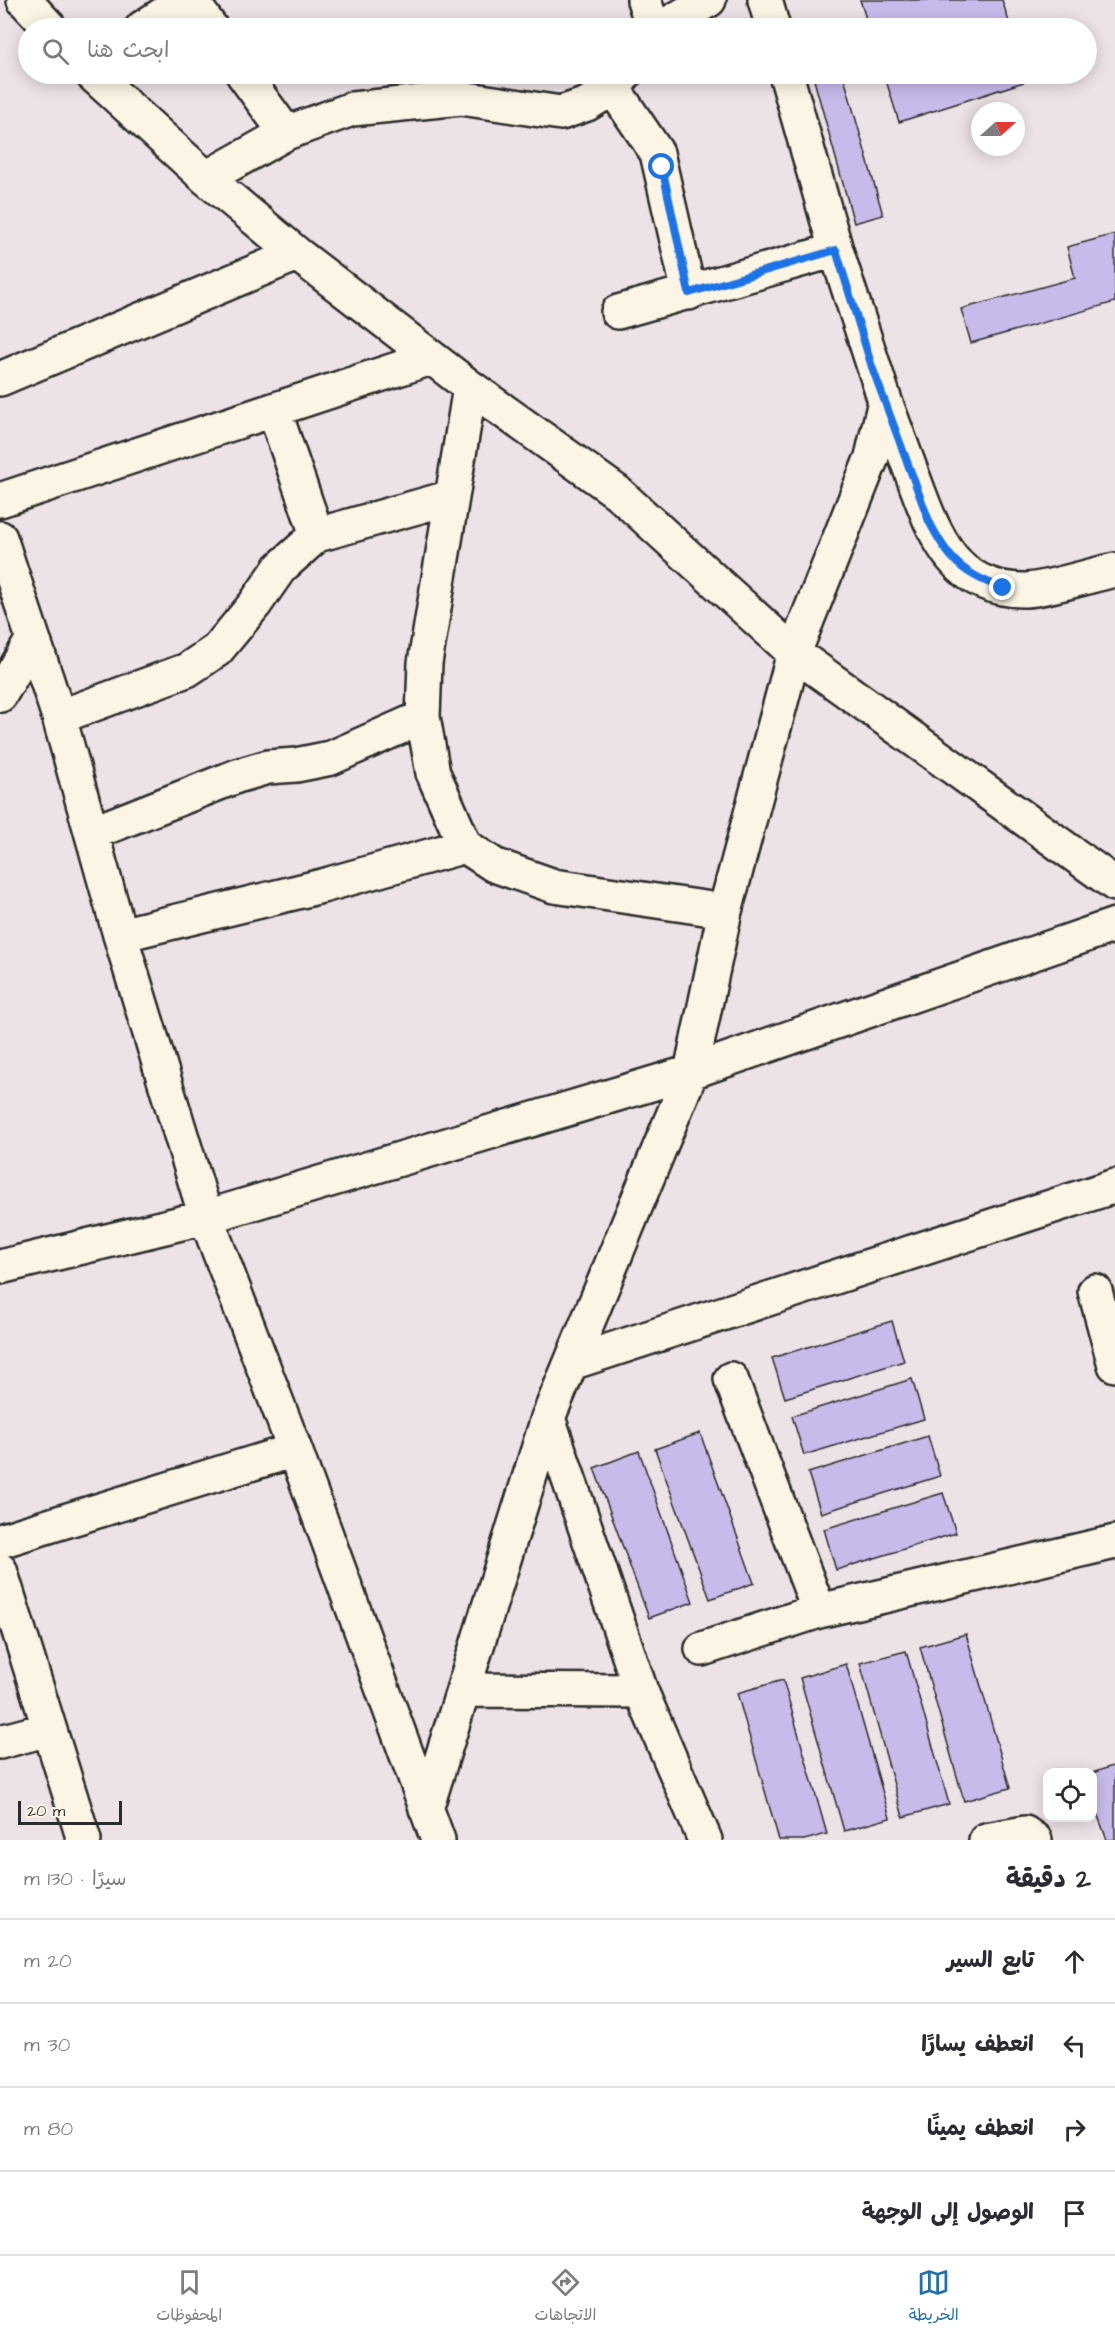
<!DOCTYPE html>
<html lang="ar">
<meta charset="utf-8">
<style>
:root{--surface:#fff;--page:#f2f2f3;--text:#2b2b33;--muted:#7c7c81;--line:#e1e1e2;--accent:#1f6fb2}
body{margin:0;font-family:"Architects Daughter","Playpen Sans Arabic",sans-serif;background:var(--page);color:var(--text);direction:rtl}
.controls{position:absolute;right:18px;bottom:18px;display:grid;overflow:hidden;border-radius:12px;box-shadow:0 3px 15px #0003}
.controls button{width:54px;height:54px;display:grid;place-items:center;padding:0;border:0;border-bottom:2px solid var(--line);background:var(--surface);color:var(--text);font:30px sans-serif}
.compass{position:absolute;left:971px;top:102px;width:54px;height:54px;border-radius:50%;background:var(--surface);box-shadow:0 3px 15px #0003;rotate:69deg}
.scale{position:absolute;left:18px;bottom:15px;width:104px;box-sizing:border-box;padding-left:6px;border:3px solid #2b2b2b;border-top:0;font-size:16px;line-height:21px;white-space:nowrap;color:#2b2b2b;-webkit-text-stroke:4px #fcf5e5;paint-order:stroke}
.stop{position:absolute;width:18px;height:18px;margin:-14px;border:4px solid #1a73e8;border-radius:50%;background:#fff}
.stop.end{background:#1a73e8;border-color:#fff;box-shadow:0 2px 6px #0008}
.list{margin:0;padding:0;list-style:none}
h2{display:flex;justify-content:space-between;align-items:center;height:78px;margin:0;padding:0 24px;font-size:26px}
h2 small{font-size:20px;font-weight:400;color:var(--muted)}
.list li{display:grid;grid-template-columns:39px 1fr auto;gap:18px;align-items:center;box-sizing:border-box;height:84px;padding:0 24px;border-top:2px solid var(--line)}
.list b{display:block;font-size:22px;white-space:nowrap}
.list em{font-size:20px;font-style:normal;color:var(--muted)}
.icon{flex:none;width:33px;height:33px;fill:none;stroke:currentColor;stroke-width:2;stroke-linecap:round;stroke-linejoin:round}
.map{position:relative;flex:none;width:1115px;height:1840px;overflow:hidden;direction:ltr}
.search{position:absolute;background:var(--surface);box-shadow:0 3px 15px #0003;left:18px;right:18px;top:18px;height:66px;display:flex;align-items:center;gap:15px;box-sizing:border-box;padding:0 21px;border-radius:33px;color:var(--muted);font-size:22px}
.sheet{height:414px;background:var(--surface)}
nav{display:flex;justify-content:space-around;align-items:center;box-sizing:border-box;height:84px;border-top:2px solid var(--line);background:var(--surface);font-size:16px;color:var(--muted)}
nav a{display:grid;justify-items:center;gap:3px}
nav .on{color:var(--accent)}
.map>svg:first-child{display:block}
</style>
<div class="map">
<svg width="1115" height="1840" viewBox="0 0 1115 1840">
<rect width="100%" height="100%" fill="#ede3e7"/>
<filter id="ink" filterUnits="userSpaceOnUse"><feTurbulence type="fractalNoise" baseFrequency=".0167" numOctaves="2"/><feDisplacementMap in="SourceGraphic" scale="12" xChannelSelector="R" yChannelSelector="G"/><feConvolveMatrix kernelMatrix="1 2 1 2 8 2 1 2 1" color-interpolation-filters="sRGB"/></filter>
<g filter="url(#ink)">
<!-- building -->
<path fill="#c9baec" stroke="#2b2b2b" stroke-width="1.5" d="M 860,0 L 1002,0 L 1011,28 L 869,28 Z
M 837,74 L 843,74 L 883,215 L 854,223 L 814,80 Z
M 884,74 L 1025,74 L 1027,81 L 899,122 Z
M 1115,234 L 1115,302 L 971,343 L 961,309 L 1075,278 L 1067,247 Z
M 892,1321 L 904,1361 L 785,1398 L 772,1358 Z
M 912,1379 L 924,1419 L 804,1455 L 792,1416 Z
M 700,1433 L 754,1583 L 710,1599 L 655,1449 Z
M 928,1436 L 940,1476 L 821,1513 L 808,1473 Z
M 639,1451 L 693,1602 L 649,1618 L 594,1468 Z
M 943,1493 L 956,1533 L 836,1570 L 824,1529 Z
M 966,1634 L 1010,1788 L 964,1801 L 920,1647 Z
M 906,1651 L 949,1804 L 903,1817 L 860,1663 Z
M 846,1664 L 890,1818 L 844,1831 L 800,1678 Z
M 783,1680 L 827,1834 L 804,1840 L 779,1840 L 737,1693 Z
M 1115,1765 L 1115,1840 L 1107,1840 L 1092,1800 L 1092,1773 Z"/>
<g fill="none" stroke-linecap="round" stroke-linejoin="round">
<!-- minor casing -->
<g stroke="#2b2b2b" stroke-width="38">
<path id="minor" d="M 24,0 L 50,28
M 191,0 L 211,28
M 644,0 L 653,28
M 765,0 L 773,28
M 142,28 L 185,0
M 661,28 L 709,0
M 92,74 L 206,178 L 297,254 L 470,387 L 617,492 L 794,653 L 1115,884
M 243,74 L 286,133
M 613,88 L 657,153 L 689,293
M 206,178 L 286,133 L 352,109 L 461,98 L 561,113 L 587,104 L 613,88 L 625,74
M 618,312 L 836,250
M 0,379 L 297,254
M 470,387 L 425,663 L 423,717 L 433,773 L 465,846 L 494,865 L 554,886 L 725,911
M 885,401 C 895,428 905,455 915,482 C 936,539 956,591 1026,590 C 1048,589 1091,575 1115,570
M 274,410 L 317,535
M 0,500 L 431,358
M 0,538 L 59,717 L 120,935 L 206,1217 L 295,1450 L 438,1840
M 0,695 L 33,639
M 59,717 L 187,670 L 217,650 L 255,604 L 280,568 L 317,535 L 452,497
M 92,833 L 237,776 L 268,767 L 296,765 L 331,758 L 423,717
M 120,935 L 322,886 L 465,846
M 0,1267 L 206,1217 L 691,1072 L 1115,925
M 1095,1291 L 1115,1365
M 571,1363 L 1115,1186
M 731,1379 L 819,1611
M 548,1418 L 641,1691 L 705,1840
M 0,1541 L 295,1450
M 0,1570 L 84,1840
M 702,1649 L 819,1611 L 1115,1542
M 464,1690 L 641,1691
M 0,1742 L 49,1729
M 426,1809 L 548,1418 L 691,1072 L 725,911 L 794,653 L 872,457 L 885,401 L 836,250 L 786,74
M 986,1840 L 1025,1833 L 1035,1840"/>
</g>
<!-- minor -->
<use href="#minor" stroke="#fcf5e5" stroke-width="33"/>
</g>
</g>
<g fill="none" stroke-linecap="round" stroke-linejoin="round" filter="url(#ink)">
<!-- route -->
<path stroke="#1a73e8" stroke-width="8" d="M 662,167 L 689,293 L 836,250 L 872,367 L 929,521 C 948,559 962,574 1003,588"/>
</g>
</svg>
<div class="controls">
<button><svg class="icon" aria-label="locate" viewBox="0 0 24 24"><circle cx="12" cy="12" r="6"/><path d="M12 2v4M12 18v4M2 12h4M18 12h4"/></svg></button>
</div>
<svg class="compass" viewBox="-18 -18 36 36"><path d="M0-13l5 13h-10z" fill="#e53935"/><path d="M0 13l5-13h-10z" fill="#7c7c81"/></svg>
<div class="scale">20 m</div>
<div class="stop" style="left:662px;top:167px"></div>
<div class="stop end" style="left:1003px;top:588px"></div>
<div class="search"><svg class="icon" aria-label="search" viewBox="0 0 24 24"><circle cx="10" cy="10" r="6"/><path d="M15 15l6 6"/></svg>ابحث هنا</div>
</div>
<section class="sheet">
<h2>2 دقيقة<small>سيرًا · 130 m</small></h2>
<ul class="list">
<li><svg class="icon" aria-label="ahead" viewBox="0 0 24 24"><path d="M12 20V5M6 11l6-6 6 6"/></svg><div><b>تابع السير</b></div><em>20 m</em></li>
<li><svg class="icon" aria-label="left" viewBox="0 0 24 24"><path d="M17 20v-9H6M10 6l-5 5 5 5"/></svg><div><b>انعطف يسارًا</b></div><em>30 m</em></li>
<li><svg class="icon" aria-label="right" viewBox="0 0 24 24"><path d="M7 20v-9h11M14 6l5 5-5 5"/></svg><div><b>انعطف يمينًا</b></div><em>80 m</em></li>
<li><svg class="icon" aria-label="arrive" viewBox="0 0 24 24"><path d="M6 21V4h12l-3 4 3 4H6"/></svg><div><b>الوصول إلى الوجهة</b></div></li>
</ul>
</section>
<nav>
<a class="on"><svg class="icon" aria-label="map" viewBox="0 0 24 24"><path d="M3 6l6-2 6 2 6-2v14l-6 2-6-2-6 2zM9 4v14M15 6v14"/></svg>الخريطة</a>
<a><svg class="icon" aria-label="directions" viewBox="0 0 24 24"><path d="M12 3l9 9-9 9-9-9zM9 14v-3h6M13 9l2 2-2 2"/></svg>الاتجاهات</a>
<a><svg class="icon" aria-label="saved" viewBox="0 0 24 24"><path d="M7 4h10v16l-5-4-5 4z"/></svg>المحفوظات</a>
</nav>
